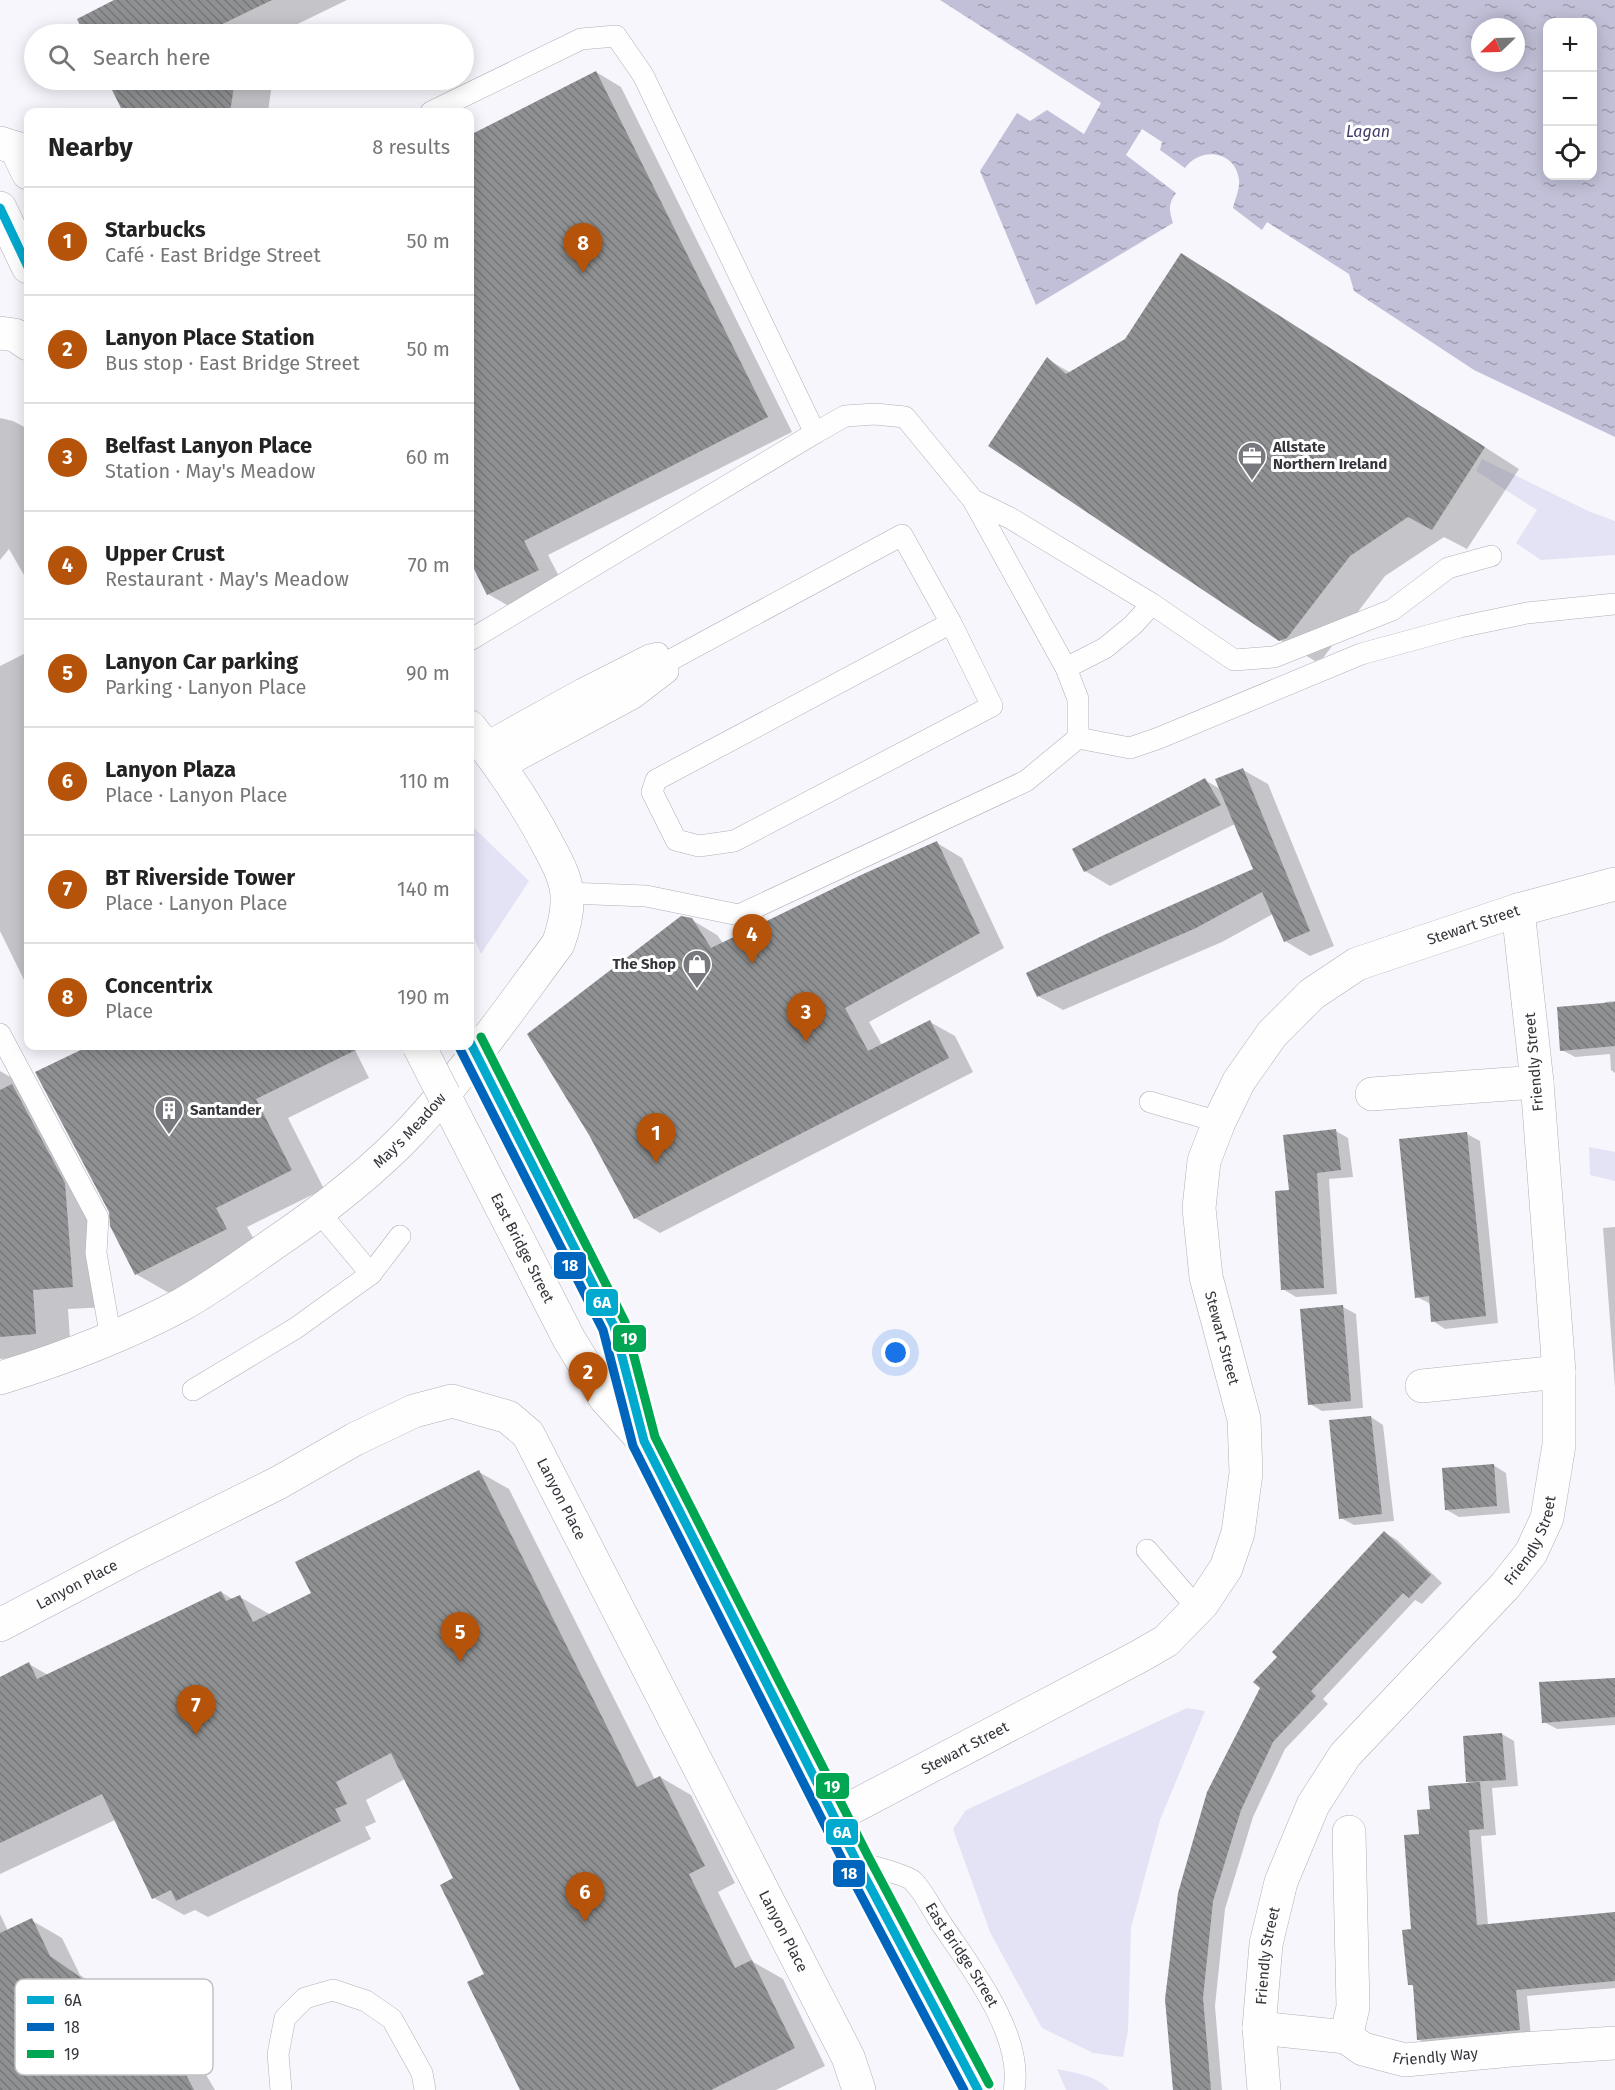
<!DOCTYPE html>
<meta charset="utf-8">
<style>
:root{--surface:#fff;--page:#f2f2f2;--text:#222;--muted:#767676;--line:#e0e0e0;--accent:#b45309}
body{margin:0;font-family:"Fira Sans",sans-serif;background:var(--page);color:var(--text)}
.controls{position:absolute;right:18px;top:18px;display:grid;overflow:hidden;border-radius:12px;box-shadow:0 3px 15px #0003}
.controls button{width:54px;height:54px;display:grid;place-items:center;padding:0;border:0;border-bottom:2px solid var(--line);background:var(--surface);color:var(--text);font:30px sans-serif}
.compass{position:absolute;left:1471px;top:18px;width:54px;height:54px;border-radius:50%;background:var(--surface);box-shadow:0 3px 15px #0003;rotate:247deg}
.you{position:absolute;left:896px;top:1353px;width:21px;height:21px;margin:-15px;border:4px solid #fff;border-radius:50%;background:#1a73e8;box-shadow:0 0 0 9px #1a73e833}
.badge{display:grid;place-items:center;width:39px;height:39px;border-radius:50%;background:var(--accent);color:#fff;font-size:20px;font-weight:700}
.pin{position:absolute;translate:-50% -50px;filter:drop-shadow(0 2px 3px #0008)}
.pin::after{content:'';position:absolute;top:32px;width:21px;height:18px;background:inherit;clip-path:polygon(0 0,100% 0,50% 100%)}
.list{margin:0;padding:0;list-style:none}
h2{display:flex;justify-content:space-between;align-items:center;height:78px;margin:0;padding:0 24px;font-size:26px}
h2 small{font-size:20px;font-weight:400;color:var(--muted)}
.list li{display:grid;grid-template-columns:39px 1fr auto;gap:18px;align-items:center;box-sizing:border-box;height:108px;padding:0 24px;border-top:2px solid var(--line)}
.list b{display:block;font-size:22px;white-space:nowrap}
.list p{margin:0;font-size:20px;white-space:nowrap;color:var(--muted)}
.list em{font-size:20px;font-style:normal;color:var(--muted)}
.icon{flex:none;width:33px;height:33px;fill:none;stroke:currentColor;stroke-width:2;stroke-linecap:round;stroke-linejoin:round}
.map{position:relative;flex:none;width:1615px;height:2090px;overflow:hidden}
.search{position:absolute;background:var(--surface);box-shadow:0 3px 15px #0003;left:24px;top:24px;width:450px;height:66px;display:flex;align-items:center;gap:15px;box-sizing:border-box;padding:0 21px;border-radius:33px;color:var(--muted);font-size:22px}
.panel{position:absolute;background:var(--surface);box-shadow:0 3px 15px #0003;left:24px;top:108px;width:450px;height:942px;border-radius:12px}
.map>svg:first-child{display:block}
</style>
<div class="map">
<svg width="1615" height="2090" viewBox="0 0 1615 2090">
<defs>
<pattern id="water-ripples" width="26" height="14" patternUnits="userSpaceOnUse" patternTransform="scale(1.5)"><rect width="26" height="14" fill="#c1c0d8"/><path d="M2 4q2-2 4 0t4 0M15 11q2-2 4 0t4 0" fill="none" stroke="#9e9db0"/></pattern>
<pattern id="building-back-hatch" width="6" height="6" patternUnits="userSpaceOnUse" patternTransform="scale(1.5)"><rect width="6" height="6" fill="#8f9193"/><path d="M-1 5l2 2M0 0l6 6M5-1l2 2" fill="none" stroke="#767779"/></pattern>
</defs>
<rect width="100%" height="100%" fill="#f6f6fc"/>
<!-- green -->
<path fill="#e3e3f5" d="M 1482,459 L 1588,511 L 1615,521 L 1615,555 L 1541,560 L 1516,543 L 1537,510 L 1476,471 Z
M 470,824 L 529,881 L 481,954 L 470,929 Z
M 1589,1147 L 1615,1152 L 1615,1181 L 1590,1175 Z
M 1187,1708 L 1205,1711 L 1160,1820 L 1131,1928 L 1128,2031 L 1123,2057 L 1093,2053 L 1042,2028 L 990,1932 L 953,1829 L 966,1810 Z
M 1057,2069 C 1075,2073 1096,2075 1109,2090 L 1066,2090 Z"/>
<!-- water -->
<path fill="url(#water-ripples)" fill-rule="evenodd" d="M 940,0 L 1615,0 L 1615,437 L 1474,370 L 1354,291 L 1349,274 L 1267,222 L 1262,230 L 1233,208 C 1235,199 1240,189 1239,180 C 1236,151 1201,146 1185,168 L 1160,150 L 1162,142 L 1142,129 L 1126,155 L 1176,193 C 1168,204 1169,210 1173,223 L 1036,305 L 980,171 L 1017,113 L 1030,121 L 1047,110 L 1084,134 L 1101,103 ZM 1548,22 L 1592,22 L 1592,176 L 1548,176 ZM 1480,27 L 1516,27 L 1516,63 L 1480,63 Z"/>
<!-- shadow -->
<path fill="#0003" d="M 118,0 L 347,0 L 277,34 L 86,34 L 79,20 Z
M 596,72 L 621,87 L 792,432 L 548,555 L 563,584 L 514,609 L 488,594 L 470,558 L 470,137 Z
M 109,80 L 266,80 L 272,83 L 268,112 L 125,112 Z
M 1181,255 L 1216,275 L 1519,469 L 1467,549 L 1444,537 L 1385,576 L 1323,658 L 1315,661 L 1280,640 L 1047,359 L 1071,373 L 1126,340 Z
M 0,418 L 13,421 L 28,429 L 28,577 L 24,575 L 9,549 L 0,560 Z
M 28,652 L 28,988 L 0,931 L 0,666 Z
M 1243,770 L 1268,784 L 1334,946 L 1310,956 L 1285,941 L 1273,914 L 1222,942 L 1063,1010 L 1038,996 L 1255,870 L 1235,824 L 1110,886 L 1085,871 L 1205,780 L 1220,789 Z
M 937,843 L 962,858 L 1004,948 L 869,1022 L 882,1045 L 930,1022 L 955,1036 L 973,1072 L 660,1233 L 635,1218 L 692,920 L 717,935 L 723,943 Z
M 1615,1001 L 1615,1073 L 1611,1070 L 1610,1054 L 1575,1057 L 1562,1050 L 1605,1002 Z
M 89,1046 L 353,1046 L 369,1078 L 288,1118 L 324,1189 L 247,1227 L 259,1248 L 169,1293 L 136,1274 Z
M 0,1071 L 31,1089 L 100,1204 L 108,1307 L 68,1309 L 71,1354 L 0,1359 Z
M 1336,1131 L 1348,1138 L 1353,1177 L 1329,1179 L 1337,1294 L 1296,1297 L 1283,1289 L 1291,1191 Z
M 1467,1134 L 1480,1141 L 1498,1323 L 1445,1329 L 1433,1321 L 1431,1304 L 1417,1297 Z
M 1615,1227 L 1615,1387 L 1603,1228 Z
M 1343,1307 L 1356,1314 L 1363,1408 L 1322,1411 L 1310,1404 Z
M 1371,1417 L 1383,1425 L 1394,1521 L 1354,1525 L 1341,1518 Z
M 1493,1465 L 1506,1473 L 1510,1513 L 1459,1517 L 1447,1510 Z
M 479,1472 L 509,1489 L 655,1780 L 660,1777 L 691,1795 L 735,1883 L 718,1892 L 753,1962 L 783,1979 L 825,2066 L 776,2090 L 522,2090 L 455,1879 L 405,1779 L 366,1800 L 376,1822 L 365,1827 L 371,1839 L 208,1917 L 195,1910 L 184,1915 L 154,1898 L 115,1820 L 0,1874 L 0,1678 L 29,1664 L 48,1675 L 221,1592 L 234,1600 L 240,1597 L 271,1615 L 313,1594 Z
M 1385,1533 L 1397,1540 L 1442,1583 L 1422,1604 L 1415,1600 L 1323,1699 L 1328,1704 L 1285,1749 L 1253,1817 L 1225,1909 L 1215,2006 L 1222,2090 L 1174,2090 L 1167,1999 L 1280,1656 Z
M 1615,1678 L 1615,1725 L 1557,1729 L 1544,1722 L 1541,1683 Z
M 1502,1734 L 1514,1741 L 1518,1786 L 1492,1788 L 1496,1835 L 1481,1836 L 1488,1925 L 1615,1914 L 1615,1988 L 1527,1996 L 1531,2037 L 1430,2046 L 1418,2039 L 1414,1987 L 1410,1984 L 1420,1835 L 1432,1811 L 1472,1784 L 1468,1782 Z
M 0,1914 L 8,1931 L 31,1920 L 62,1938 L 80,1975 L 116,2000 L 133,1991 L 143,1997 L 167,2002 L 198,2020 L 206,2028 L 211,2041 L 212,2052 L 205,2073 L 215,2090 L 0,2090 Z"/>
<!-- building -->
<path fill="url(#building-back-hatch)" d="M 114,0 L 272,0 L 202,34 L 84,34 L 77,19 Z
M 596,71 L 768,417 L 524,541 L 539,570 L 487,595 L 470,561 L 470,135 Z
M 107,80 L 235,80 L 230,112 L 123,112 Z
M 1181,253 L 1485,447 L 1432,530 L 1408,517 L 1350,556 L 1287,638 L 1279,641 L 988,446 L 1047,357 L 1066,374 L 1125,339 Z
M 1243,768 L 1310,931 L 1284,942 L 1262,892 L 1196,928 L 1037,997 L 1026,973 L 1104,935 L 1253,869 L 1215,779 Z
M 1205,778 L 1221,805 L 1084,872 L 1072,849 Z
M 937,841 L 980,933 L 845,1008 L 868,1051 L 930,1020 L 949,1058 L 634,1219 L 589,1135 L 527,1034 L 681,916 L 692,918 L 711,948 L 861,875 Z
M 1615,1002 L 1615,1046 L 1560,1051 L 1557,1007 Z
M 89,1046 L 364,1046 L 256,1099 L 292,1170 L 216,1208 L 227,1229 L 135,1275 L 110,1226 L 109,1212 L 35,1072 Z
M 12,1084 L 65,1183 L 73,1287 L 33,1290 L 36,1334 L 0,1337 L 0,1090 Z
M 1336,1129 L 1341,1170 L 1317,1173 L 1324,1288 L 1281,1290 L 1275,1191 L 1289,1190 L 1283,1135 Z
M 1467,1132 L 1486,1316 L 1431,1322 L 1429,1296 L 1415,1298 L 1399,1139 Z
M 1343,1305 L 1351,1401 L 1308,1405 L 1300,1309 Z
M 1371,1416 L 1382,1514 L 1339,1519 L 1329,1420 Z
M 1494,1464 L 1497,1506 L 1445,1510 L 1442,1468 Z
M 479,1470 L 637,1787 L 660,1776 L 705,1866 L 689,1874 L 735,1968 L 752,1960 L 795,2048 L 711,2090 L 520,2090 L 467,1982 L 484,1974 L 440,1885 L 453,1878 L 391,1753 L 336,1782 L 347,1804 L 335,1809 L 341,1821 L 176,1901 L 171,1890 L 152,1899 L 102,1794 L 0,1843 L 0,1677 L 29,1662 L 37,1679 L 221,1591 L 226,1601 L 240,1595 L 253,1622 L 311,1593 L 295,1562 Z
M 1384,1531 L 1431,1575 L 1409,1598 L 1403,1593 L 1311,1691 L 1316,1696 L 1273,1742 L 1241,1810 L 1213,1901 L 1203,1998 L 1211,2090 L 1173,2090 L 1165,1999 L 1178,1893 L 1207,1792 L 1260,1688 L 1253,1682 L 1277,1657 L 1272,1652 Z
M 1615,1678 L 1615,1717 L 1542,1723 L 1539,1682 Z
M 1502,1733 L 1506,1780 L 1466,1782 L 1463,1736 Z
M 1480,1782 L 1484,1829 L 1469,1830 L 1477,1925 L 1615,1912 L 1615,1981 L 1516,1990 L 1520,2030 L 1417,2040 L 1413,1985 L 1408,1985 L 1402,1930 L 1411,1929 L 1404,1835 L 1419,1834 L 1417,1810 L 1430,1809 L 1428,1786 Z
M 32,1918 L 50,1956 L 113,2000 L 133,1990 L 138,1995 L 159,1997 L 167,2001 L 176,2009 L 181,2022 L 182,2034 L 175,2054 L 194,2090 L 0,2090 L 0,1933 Z"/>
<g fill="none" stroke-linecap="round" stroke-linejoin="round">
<!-- service casing -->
<g stroke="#b0b0b6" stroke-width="22">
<g id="service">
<path d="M 431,112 L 581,39 L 616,36 L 643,75 L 815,433"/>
<path d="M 1152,604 L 1234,660 L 1274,657 L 1392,610 L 1448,568 L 1491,556"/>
<path d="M 951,623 L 992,706 L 734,841 L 699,846 L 676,840 L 652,792 L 656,780 Z"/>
<path d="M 470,640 L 815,433 L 845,416 L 875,414 L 905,417 L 973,500 L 1066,668 L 1105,648 L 1133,625 L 1152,604 L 1010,518 L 973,500"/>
<path d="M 1078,738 L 1130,748 L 1159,738 L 1361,654 L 1460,627 L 1527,613 L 1615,604"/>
<path d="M 483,744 L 582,689 L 649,655 L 658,653"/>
<path d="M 493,756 L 902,535 L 951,623"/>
<path d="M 502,769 L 634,698 L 668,672"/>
<path d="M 567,893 L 646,896 L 739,915 L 1026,781 L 1078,738 L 1078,699 L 1066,668"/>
<path d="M 0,1034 L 98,1218 L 96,1253 L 111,1339"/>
<path d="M 1150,1102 L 1219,1122"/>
<path d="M 319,1212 L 371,1274"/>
<path d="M 193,1390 L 296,1328 L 371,1274 L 400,1236"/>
<path d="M 1147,1550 L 1198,1609"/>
<path id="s1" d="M 857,1862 C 867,1865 907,1875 913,1881 C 925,1893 933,1912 943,1926 C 972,1969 1024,2036 1014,2090"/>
<path d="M 281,2090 L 278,2054 L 285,2018 L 305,1998 L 333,1990 L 366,2001 L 392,2019 L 422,2073 L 425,2090"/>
</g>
</g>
<!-- minor casing -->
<g stroke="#b0b0b6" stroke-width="34">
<g id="minor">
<path d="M 0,333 L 15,335 L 28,344"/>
<path d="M 1372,1094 L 1537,1082"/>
<path id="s2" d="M 0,1378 C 62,1359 123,1336 181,1305 C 215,1286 247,1262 279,1240 C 326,1208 373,1171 412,1130 C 466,1072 511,1007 558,944 C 564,928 568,913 567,895 C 566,878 557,862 549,847 C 527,804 500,765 470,727"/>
<path d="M 1422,1386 L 1559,1372"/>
<path id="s3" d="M 0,1625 L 135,1554 L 278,1483 L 355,1439 L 414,1411 L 452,1401 L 508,1417 L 528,1434 L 848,2057 L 859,2090"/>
<path id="s4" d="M 834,1817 L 1140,1656 L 1166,1641 L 1202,1604 L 1226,1568 L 1238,1533 L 1246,1473 L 1244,1419 L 1206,1277 L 1199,1208 L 1204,1161 L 1219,1122 L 1239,1081 L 1272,1034 L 1312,994 L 1357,964 L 1518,910 L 1615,884"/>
<path id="s5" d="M 1259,2028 L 1346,2037 L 1363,2049 L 1405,2060 L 1522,2049 L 1615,2043"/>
<path d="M 1346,2037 L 1353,2007 L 1349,1832"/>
<path id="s6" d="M 1264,2090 L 1259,2028 L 1266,1944 L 1281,1882 L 1313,1805 L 1345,1755 L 1505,1586 L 1531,1553 L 1547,1518 L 1559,1445 L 1559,1372 L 1537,1082 L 1518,910"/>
</g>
</g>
<!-- primary casing -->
<g stroke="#b0b0b6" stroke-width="34">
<g id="primary">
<path d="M 0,143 L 16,148 L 28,173"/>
<path d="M 0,208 L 28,267"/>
<path id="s7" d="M 444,1095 L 569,1339 L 605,1398 L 644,1441 L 857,1862 L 978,2090"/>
</g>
</g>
<!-- service -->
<use href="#service" stroke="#fefeff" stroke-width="21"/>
<!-- minor -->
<use href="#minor" stroke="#fefeff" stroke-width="33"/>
<!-- primary -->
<use href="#primary" stroke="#fefeff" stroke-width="33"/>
<!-- primary-bridge casing -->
<g stroke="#b0b0b6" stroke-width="34" stroke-linecap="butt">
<path id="primary-bridge" d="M 470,1042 L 614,1326 L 644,1441
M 419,1046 L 444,1095"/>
</g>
<!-- primary-bridge -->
<use href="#primary-bridge" stroke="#fefeff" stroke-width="33"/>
<!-- bus-1 casing -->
<g stroke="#fff" stroke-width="14">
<path id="bus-1" d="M 0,208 L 28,267
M 470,1042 L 614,1326 L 644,1441 L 857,1862 L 978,2090"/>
</g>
<!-- bus-2 casing -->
<g stroke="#fff" stroke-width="14">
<path id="bus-2" d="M 459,1047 L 603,1330 L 633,1446 L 846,1867 L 964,2090"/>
</g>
<!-- bus-3 casing -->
<g stroke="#fff" stroke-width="14">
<path id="bus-3" d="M 481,1037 L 625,1322 L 655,1437 L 868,1856 L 989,2084"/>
</g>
<!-- bus-1 -->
<use href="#bus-1" stroke="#00a9ce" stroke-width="9"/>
<!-- bus-2 -->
<use href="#bus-2" stroke="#0065bd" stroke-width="9"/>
<!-- bus-3 -->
<use href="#bus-3" stroke="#00a651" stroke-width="9"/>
</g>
<!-- icons -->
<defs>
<g id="office-pin" transform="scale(1.5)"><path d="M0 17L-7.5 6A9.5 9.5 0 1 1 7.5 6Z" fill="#78787f" stroke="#fff"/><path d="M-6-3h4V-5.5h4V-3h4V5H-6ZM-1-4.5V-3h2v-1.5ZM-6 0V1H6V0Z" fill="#fff"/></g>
<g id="shop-pin" transform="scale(1.5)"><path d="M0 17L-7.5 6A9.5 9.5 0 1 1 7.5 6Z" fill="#78787f" stroke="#fff"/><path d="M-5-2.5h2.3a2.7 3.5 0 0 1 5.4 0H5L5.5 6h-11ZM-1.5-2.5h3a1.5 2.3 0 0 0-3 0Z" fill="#fff"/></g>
<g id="building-pin" transform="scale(1.5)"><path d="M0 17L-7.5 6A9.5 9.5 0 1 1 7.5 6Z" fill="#78787f" stroke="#fff"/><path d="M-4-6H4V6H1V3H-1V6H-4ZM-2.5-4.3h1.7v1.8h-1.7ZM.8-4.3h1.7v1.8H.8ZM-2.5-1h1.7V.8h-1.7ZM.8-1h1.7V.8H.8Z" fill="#fff"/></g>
</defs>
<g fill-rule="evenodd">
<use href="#office-pin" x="1252" y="456"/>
<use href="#shop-pin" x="697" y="964"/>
<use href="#building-pin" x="169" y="1110"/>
</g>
<g text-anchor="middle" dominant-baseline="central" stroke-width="6" stroke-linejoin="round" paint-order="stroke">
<!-- poi labels -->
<g font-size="15" font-weight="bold" fill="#34343b" stroke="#fff" text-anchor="start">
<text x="1273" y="447">Allstate<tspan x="1273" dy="17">Northern Ireland</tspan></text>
<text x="676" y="964" text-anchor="end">The Shop</text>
<text x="190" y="1110">Santander</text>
</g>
<!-- street labels -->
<g font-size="15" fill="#34343b" stroke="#fff">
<text stroke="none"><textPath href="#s4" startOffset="1264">Stewart Street</textPath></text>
<text transform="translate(1534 1062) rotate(-95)">Friendly Street</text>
<text stroke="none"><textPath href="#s2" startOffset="484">May's Meadow</textPath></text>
<text stroke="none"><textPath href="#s7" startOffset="172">East Bridge Street</textPath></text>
<text transform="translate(1222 1338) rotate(75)">Stewart Street</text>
<text stroke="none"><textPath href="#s3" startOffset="663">Lanyon Place</textPath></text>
<text stroke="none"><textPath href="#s6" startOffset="639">Friendly Street</textPath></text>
<text stroke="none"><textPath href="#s3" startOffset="87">Lanyon Place</textPath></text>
<text stroke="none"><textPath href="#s4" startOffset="148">Stewart Street</textPath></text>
<text stroke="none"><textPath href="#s3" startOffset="1149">Lanyon Place</textPath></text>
<text stroke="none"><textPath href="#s1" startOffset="148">East Bridge Street</textPath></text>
<text stroke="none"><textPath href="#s6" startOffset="135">Friendly Street</textPath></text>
<text stroke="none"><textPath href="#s5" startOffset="182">Friendly Way</textPath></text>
</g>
<!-- water labels -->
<g font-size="16" font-style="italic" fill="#403c68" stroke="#fff">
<text x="1368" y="131">Lagan</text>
</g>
</g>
<!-- legend -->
<rect x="15" y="1979" width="198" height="96" rx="9" fill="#fff" stroke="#c2c2c4" stroke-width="1.5"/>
<rect x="27" y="1996" width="27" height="8" fill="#00a9ce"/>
<rect x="27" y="2023" width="27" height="8" fill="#0065bd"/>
<rect x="27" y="2050" width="27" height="8" fill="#00a651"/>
<g font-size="16" fill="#34343b">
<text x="64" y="2006">6A</text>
<text x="64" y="2033">18</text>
<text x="64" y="2060">19</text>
</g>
<g stroke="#fff" stroke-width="2">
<rect x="553" y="1251" width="34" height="29" rx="6" fill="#0065bd"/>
<rect x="585" y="1288" width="34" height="29" rx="6" fill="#00a9ce"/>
<rect x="612" y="1324" width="35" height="29" rx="6" fill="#00a651"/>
<rect x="815" y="1772" width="35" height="28" rx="6" fill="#00a651"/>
<rect x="825" y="1818" width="34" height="28" rx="6" fill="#00a9ce"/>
<rect x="832" y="1859" width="34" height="29" rx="6" fill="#0065bd"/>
</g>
<g font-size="16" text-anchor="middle" font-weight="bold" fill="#fff">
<text x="570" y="1271">18</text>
<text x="602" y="1308">6A</text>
<text x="629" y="1344">19</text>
<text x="832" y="1792">19</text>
<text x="842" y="1838">6A</text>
<text x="849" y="1879">18</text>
</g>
</svg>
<div class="controls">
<button>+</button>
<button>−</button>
<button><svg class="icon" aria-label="locate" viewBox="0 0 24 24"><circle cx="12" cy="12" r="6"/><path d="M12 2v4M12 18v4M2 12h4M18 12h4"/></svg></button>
</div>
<svg class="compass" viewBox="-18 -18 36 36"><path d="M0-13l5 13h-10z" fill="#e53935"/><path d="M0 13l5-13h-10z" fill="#767676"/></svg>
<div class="you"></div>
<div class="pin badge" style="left:656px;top:1163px">1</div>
<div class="pin badge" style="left:588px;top:1402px">2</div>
<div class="pin badge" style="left:806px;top:1042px">3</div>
<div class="pin badge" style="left:752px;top:964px">4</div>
<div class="pin badge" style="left:460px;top:1662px">5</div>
<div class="pin badge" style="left:585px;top:1922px">6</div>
<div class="pin badge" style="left:196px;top:1735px">7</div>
<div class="pin badge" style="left:583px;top:273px">8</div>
<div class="search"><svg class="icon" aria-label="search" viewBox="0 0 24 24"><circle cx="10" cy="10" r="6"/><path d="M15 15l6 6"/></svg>Search here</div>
<section class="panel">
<h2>Nearby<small>8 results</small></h2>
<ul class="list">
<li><span class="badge">1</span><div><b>Starbucks</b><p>Café · East Bridge Street</p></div><em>50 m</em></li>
<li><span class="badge">2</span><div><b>Lanyon Place Station</b><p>Bus stop · East Bridge Street</p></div><em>50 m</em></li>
<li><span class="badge">3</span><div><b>Belfast Lanyon Place</b><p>Station · May's Meadow</p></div><em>60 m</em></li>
<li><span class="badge">4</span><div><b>Upper Crust</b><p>Restaurant · May's Meadow</p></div><em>70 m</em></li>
<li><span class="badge">5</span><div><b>Lanyon Car parking</b><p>Parking · Lanyon Place</p></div><em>90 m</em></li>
<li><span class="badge">6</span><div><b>Lanyon Plaza</b><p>Place · Lanyon Place</p></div><em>110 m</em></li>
<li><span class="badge">7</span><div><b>BT Riverside Tower</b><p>Place · Lanyon Place</p></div><em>140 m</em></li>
<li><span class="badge">8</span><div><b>Concentrix</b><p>Place</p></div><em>190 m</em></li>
</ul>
</section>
</div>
